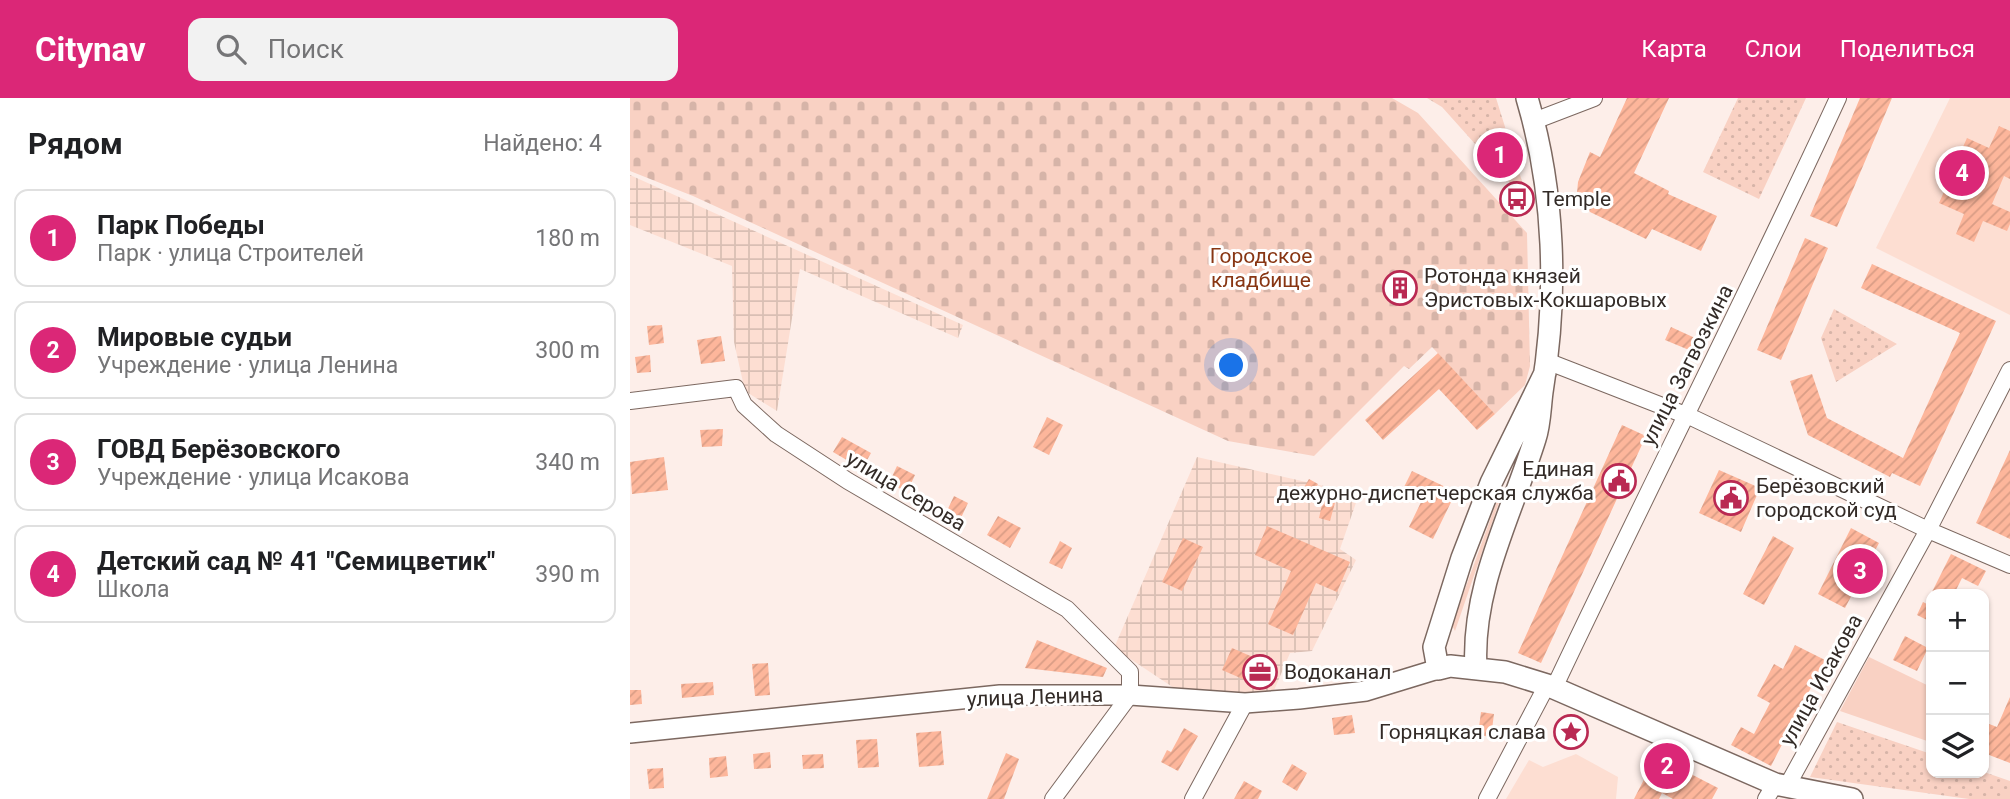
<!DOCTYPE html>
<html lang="ru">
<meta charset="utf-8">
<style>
:root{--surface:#fff;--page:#f2f2f2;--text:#202124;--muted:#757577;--line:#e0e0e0;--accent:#db2777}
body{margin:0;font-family:Roboto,sans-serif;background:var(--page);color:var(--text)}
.controls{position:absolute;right:21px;bottom:21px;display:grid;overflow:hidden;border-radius:14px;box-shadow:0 2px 5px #0004}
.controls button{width:63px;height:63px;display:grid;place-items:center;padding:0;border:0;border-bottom:2px solid var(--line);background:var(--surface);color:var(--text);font:35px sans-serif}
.you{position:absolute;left:602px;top:268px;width:24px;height:24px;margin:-18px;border:5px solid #fff;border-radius:50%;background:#1a73e8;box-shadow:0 0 0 10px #1a73e833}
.badge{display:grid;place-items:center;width:46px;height:46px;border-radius:50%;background:var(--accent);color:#fff;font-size:23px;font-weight:700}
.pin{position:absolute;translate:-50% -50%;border:4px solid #fff;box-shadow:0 2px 7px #0006}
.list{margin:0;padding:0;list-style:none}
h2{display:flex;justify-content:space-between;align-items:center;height:91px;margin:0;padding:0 28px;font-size:30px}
h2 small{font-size:23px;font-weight:400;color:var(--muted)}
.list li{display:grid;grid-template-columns:46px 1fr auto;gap:21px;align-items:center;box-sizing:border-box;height:98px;margin:0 14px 14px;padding:0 14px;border:2px solid var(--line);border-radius:14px}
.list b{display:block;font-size:26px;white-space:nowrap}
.list p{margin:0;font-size:23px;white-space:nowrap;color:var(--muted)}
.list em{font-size:23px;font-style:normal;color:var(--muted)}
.icon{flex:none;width:38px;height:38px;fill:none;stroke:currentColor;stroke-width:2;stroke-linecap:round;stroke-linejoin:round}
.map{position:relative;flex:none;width:1380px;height:701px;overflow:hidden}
header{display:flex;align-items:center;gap:42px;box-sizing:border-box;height:98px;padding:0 35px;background:var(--accent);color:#fff}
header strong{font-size:33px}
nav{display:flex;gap:38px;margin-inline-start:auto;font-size:24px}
.search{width:490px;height:63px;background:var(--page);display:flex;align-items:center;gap:18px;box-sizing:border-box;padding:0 24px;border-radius:14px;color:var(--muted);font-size:26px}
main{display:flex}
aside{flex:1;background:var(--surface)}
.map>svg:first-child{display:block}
</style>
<header>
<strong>Citynav</strong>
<div class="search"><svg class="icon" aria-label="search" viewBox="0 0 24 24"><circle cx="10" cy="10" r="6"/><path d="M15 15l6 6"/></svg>Поиск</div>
<nav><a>Карта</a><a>Слои</a><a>Поделиться</a></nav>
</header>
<main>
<aside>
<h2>Рядом<small>Найдено: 4</small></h2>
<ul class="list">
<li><span class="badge">1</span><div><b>Парк Победы</b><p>Парк · улица Строителей</p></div><em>180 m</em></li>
<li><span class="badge">2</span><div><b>Мировые судьи</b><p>Учреждение · улица Ленина</p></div><em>300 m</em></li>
<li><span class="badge">3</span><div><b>ГОВД Берёзовского</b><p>Учреждение · улица Исакова</p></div><em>340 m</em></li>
<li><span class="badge">4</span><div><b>Детский сад № 41 &quot;Семицветик&quot;</b><p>Школа</p></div><em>390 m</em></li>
</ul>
</aside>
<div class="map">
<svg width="1380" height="701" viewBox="0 0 1380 701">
<defs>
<pattern id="industrial-grid" width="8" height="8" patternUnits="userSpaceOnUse" patternTransform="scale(1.75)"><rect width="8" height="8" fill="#fdded2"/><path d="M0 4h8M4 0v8" fill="none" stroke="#d9bfb4"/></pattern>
<pattern id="cemetery-stones" width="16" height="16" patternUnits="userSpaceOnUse" patternTransform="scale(1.75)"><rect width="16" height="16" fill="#f9d1c3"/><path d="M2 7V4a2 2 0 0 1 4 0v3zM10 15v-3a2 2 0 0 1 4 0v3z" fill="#d6b4a8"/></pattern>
<pattern id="park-dots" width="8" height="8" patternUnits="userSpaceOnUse" patternTransform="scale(1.75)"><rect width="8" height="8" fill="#f9d1c3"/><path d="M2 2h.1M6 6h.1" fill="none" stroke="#d6b4a8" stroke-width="1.8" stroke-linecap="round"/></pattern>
<pattern id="building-hatch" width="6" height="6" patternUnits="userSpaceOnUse" patternTransform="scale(1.75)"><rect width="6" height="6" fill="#fdb69b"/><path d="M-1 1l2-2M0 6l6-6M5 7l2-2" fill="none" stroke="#d99d86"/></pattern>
</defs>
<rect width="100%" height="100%" fill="#fdeee9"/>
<!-- built -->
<path fill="#fdded2" d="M 1320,0 L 1380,0 L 1380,217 L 1246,150 Z
M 946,656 L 988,679 L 986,701 L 876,701 L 899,662 L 913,669 Z"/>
<!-- industrial -->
<path fill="url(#industrial-grid)" d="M 0,77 L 333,227 L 328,240 L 170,171 L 147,313 L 115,293 L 104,244 L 102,168 L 0,127 Z
M 567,359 L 729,396 L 710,451 L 726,462 L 682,553 L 660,555 L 642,597 L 544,590 L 484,550 Z"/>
<!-- grass -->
<path fill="#f9d1c3" d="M 872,389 L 873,393 L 825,533 L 822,527 Z
M 1239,559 L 1301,589 L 1300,644 L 1210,613 Z"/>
<!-- cemetery -->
<path fill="url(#cemetery-stones)" d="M 0,0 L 762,0 L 788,15 L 897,135 L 900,268 L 895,287 L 865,316 L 802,249 L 779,271 L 774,268 L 684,358 L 598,343 L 63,98 L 0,73 Z"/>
<!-- park -->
<path fill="url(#park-dots)" d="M 797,0 L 866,0 L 899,106 L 812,9 Z
M 1108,0 L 1176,0 L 1129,101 L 1073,74 Z
M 1204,211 L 1267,246 L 1206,284 L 1191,240 Z
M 1207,624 L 1301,656 L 1301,675 L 1354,674 L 1380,683 L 1380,701 L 1339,701 L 1180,679 Z"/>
<!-- building -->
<path fill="url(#building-hatch)" d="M 997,0 L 1039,0 L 1004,75 L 1039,93 L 1038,96 L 1087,118 L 1071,153 L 1022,131 L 1016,141 L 960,114 L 947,95 L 948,84 L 960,54 L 970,59 Z
M 1230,0 L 1262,0 L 1207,129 L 1180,118 Z
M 1369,28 L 1380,33 L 1380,81 L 1374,78 L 1362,106 L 1380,114 L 1380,126 L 1377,133 L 1353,123 L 1344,144 L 1326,136 L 1334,116 L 1309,105 L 1317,87 L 1341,97 L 1352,70 L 1328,60 L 1337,40 L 1359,50 Z
M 1175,140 L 1198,150 L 1151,262 L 1127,252 Z
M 1242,166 L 1366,223 L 1290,388 L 1262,375 L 1260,379 L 1178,337 L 1160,283 L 1182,276 L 1197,320 L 1273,360 L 1330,235 L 1231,190 Z
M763 190a7 7 0 1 1 14 0a7 7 0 1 1-14 0Z
M 32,227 L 34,245 L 19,247 L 17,228 Z
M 1041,229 L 1065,240 L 1059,252 L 1035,242 Z
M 91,238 L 95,263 L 71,266 L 67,242 Z
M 808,255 L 865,316 L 847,332 L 809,291 L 753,342 L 735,322 Z
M 20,257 L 21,274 L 7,275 L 5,259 Z
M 417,319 L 433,327 L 419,357 L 403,349 Z
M 992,327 L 1016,338 L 911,565 L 888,555 Z
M 93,331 L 92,348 L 72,349 L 70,332 Z
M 212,339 L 241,355 L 232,371 L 203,354 Z
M 1380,352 L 1380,441 L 1346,425 Z
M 34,359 L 38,392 L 2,396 L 0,364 Z
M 267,368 L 285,377 L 277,394 L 259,385 Z
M 1089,372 L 1130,390 L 1111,434 L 1069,415 Z
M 782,373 L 826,394 L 803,441 L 779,429 L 794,398 L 774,389 Z
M 679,381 L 688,386 L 682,396 L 673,391 Z
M 324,398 L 338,405 L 329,424 L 315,417 Z
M 694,398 L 706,401 L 700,423 L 689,420 Z
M 368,418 L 391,430 L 380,450 L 357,437 Z
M 637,428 L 720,464 L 707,494 L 686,485 L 663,537 L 638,526 L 661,473 L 625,457 Z
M 1221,430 L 1249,445 L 1215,510 L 1188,496 Z
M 1143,438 L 1164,450 L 1134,507 L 1113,496 Z
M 553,440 L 573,449 L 552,493 L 532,484 Z
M 430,443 L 442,450 L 432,471 L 419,465 Z
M 1321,456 L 1356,473 L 1348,488 L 1332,480 L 1324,496 L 1301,496 Z
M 1293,504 L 1301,508 L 1301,524 L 1287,517 Z
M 1275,538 L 1298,550 L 1287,573 L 1263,562 Z
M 407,542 L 477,570 L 473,579 L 395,570 Z
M 1165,547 L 1195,562 L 1141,668 L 1101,647 L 1111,629 L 1124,636 L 1140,605 L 1127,598 L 1144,566 L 1153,571 Z
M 602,550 L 639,566 L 629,588 L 592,572 Z
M 138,565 L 140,597 L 125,598 L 122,566 Z
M 83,584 L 84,597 L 52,600 L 51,586 Z
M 0,592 L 11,592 L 12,606 L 0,607 Z
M 1380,599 L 1380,665 L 1354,655 L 1354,624 L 1367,629 Z
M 851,614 L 864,616 L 861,639 L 848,637 Z
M 722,617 L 725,635 L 704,637 L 702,620 Z
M 554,630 L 568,638 L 548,673 L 531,664 L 537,652 L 541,654 Z
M 311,633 L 314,667 L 289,669 L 286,635 Z
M 247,641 L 249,669 L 228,670 L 226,642 Z
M 140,654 L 141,670 L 124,671 L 123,656 Z
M 376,655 L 389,661 L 374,701 L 357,701 Z
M 193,656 L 194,670 L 173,671 L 172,657 Z
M 96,658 L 98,678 L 80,680 L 79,660 Z
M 1026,658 L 1088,690 L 1082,701 L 1043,701 L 1032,695 L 1029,701 L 1004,701 Z
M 662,666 L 677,675 L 667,693 L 652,684 Z
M 33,670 L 34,690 L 19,691 L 17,671 Z
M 614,683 L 632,693 L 628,701 L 604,701 Z"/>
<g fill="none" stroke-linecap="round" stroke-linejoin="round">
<!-- minor casing -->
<g stroke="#7c6860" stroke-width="18">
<path id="minor" d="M 904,23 L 964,0
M 919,264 L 1063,320 L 1298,432 L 1380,467
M 0,303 L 106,290 L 114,307 L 146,336 L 218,383 L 437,511 L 500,574 L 500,597 L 423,701
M 924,590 C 1017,393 1117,198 1208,0
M 1156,690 L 1298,432 L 1380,272
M 563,701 L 615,605
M 857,701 L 917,587
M 1136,701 L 1145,686"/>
</g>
<!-- tertiary casing -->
<g stroke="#7c6860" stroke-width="22">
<path id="tertiary" d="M 0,635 L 370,597 L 500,597 L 615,605 L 669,601 L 736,593 L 808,571"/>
</g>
<!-- secondary casing -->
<g stroke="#7c6860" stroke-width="24">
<path id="secondary" d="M 915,275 L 861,385 L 832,460 L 804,549 L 808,571 L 820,568 L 875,574 L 917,587 L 1145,686 L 1222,701
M 846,570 C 841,490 882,415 905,341 C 910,326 910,309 912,294 C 928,197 925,94 897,0"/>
</g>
<!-- minor -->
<use href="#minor" stroke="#fff" stroke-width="16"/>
<!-- tertiary -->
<use href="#tertiary" stroke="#fff" stroke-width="19"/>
<!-- secondary -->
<use href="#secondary" stroke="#fff" stroke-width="21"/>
</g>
<!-- icons -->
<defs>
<g id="bus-ring" transform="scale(1.75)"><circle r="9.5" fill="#fff" stroke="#b92952" stroke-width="1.5"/><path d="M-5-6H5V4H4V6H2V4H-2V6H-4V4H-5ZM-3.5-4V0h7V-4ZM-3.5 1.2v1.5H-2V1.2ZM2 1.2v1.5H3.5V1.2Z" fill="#b92952"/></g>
<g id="building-ring" transform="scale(1.75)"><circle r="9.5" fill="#fff" stroke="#b92952" stroke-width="1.5"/><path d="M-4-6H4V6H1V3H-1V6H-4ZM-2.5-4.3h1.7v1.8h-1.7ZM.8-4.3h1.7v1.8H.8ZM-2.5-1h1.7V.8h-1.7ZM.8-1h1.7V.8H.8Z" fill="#b92952"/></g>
<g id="civic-ring" transform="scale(1.75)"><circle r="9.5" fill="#fff" stroke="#b92952" stroke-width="1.5"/><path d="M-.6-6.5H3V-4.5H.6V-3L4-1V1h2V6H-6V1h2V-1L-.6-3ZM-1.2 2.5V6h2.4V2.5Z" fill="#b92952"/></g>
<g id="office-ring" transform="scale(1.75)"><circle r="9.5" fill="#fff" stroke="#b92952" stroke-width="1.5"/><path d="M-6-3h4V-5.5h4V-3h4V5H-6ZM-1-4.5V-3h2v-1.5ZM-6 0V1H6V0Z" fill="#b92952"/></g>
<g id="sight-ring" transform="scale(1.75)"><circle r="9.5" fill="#fff" stroke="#b92952" stroke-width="1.5"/><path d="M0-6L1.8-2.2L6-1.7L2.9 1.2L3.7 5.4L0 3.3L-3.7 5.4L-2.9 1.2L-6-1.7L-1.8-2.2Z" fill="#b92952"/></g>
</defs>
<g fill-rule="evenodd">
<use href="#bus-ring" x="887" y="101"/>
<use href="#building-ring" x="770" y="190"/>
<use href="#civic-ring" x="989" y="383"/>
<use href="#civic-ring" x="1101" y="400"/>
<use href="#office-ring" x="630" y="574"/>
<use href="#sight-ring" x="941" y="634"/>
</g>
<g text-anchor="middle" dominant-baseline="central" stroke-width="6" stroke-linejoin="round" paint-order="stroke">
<!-- poi labels -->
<g font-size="21" fill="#332b27" stroke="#fff" text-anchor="start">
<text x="912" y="101">Temple</text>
<text x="794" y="178">Ротонда князей<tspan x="794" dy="24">Эристовых-Кокшаровых</tspan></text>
<text x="964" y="371" text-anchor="end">Единая<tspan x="964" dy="24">дежурно-диспетчерская служба</tspan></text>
<text x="1126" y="388">Берёзовский<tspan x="1126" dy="24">городской суд</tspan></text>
<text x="654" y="574">Водоканал</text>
<text x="916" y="634" text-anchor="end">Горняцкая слава</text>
</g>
<!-- park labels -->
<g font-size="21" fill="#883613" stroke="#fff">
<text x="631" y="158">Городское<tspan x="631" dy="24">кладбище</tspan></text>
</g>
<!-- street labels -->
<g font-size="21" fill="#332b27" stroke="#fff">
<text transform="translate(1057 267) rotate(-63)">улица Загвозкина</text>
<text transform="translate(276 393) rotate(31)">улица Серова</text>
<text transform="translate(1191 582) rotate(-61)">улица Исакова</text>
<text transform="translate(405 599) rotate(-2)">улица Ленина</text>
</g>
</g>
</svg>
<div class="controls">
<button>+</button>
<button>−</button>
<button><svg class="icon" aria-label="layers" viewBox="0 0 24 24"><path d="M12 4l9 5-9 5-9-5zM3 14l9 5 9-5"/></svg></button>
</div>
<div class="you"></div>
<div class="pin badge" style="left:870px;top:57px">1</div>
<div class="pin badge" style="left:1037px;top:668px">2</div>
<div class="pin badge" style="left:1230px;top:473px">3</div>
<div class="pin badge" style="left:1332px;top:75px">4</div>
</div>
</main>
